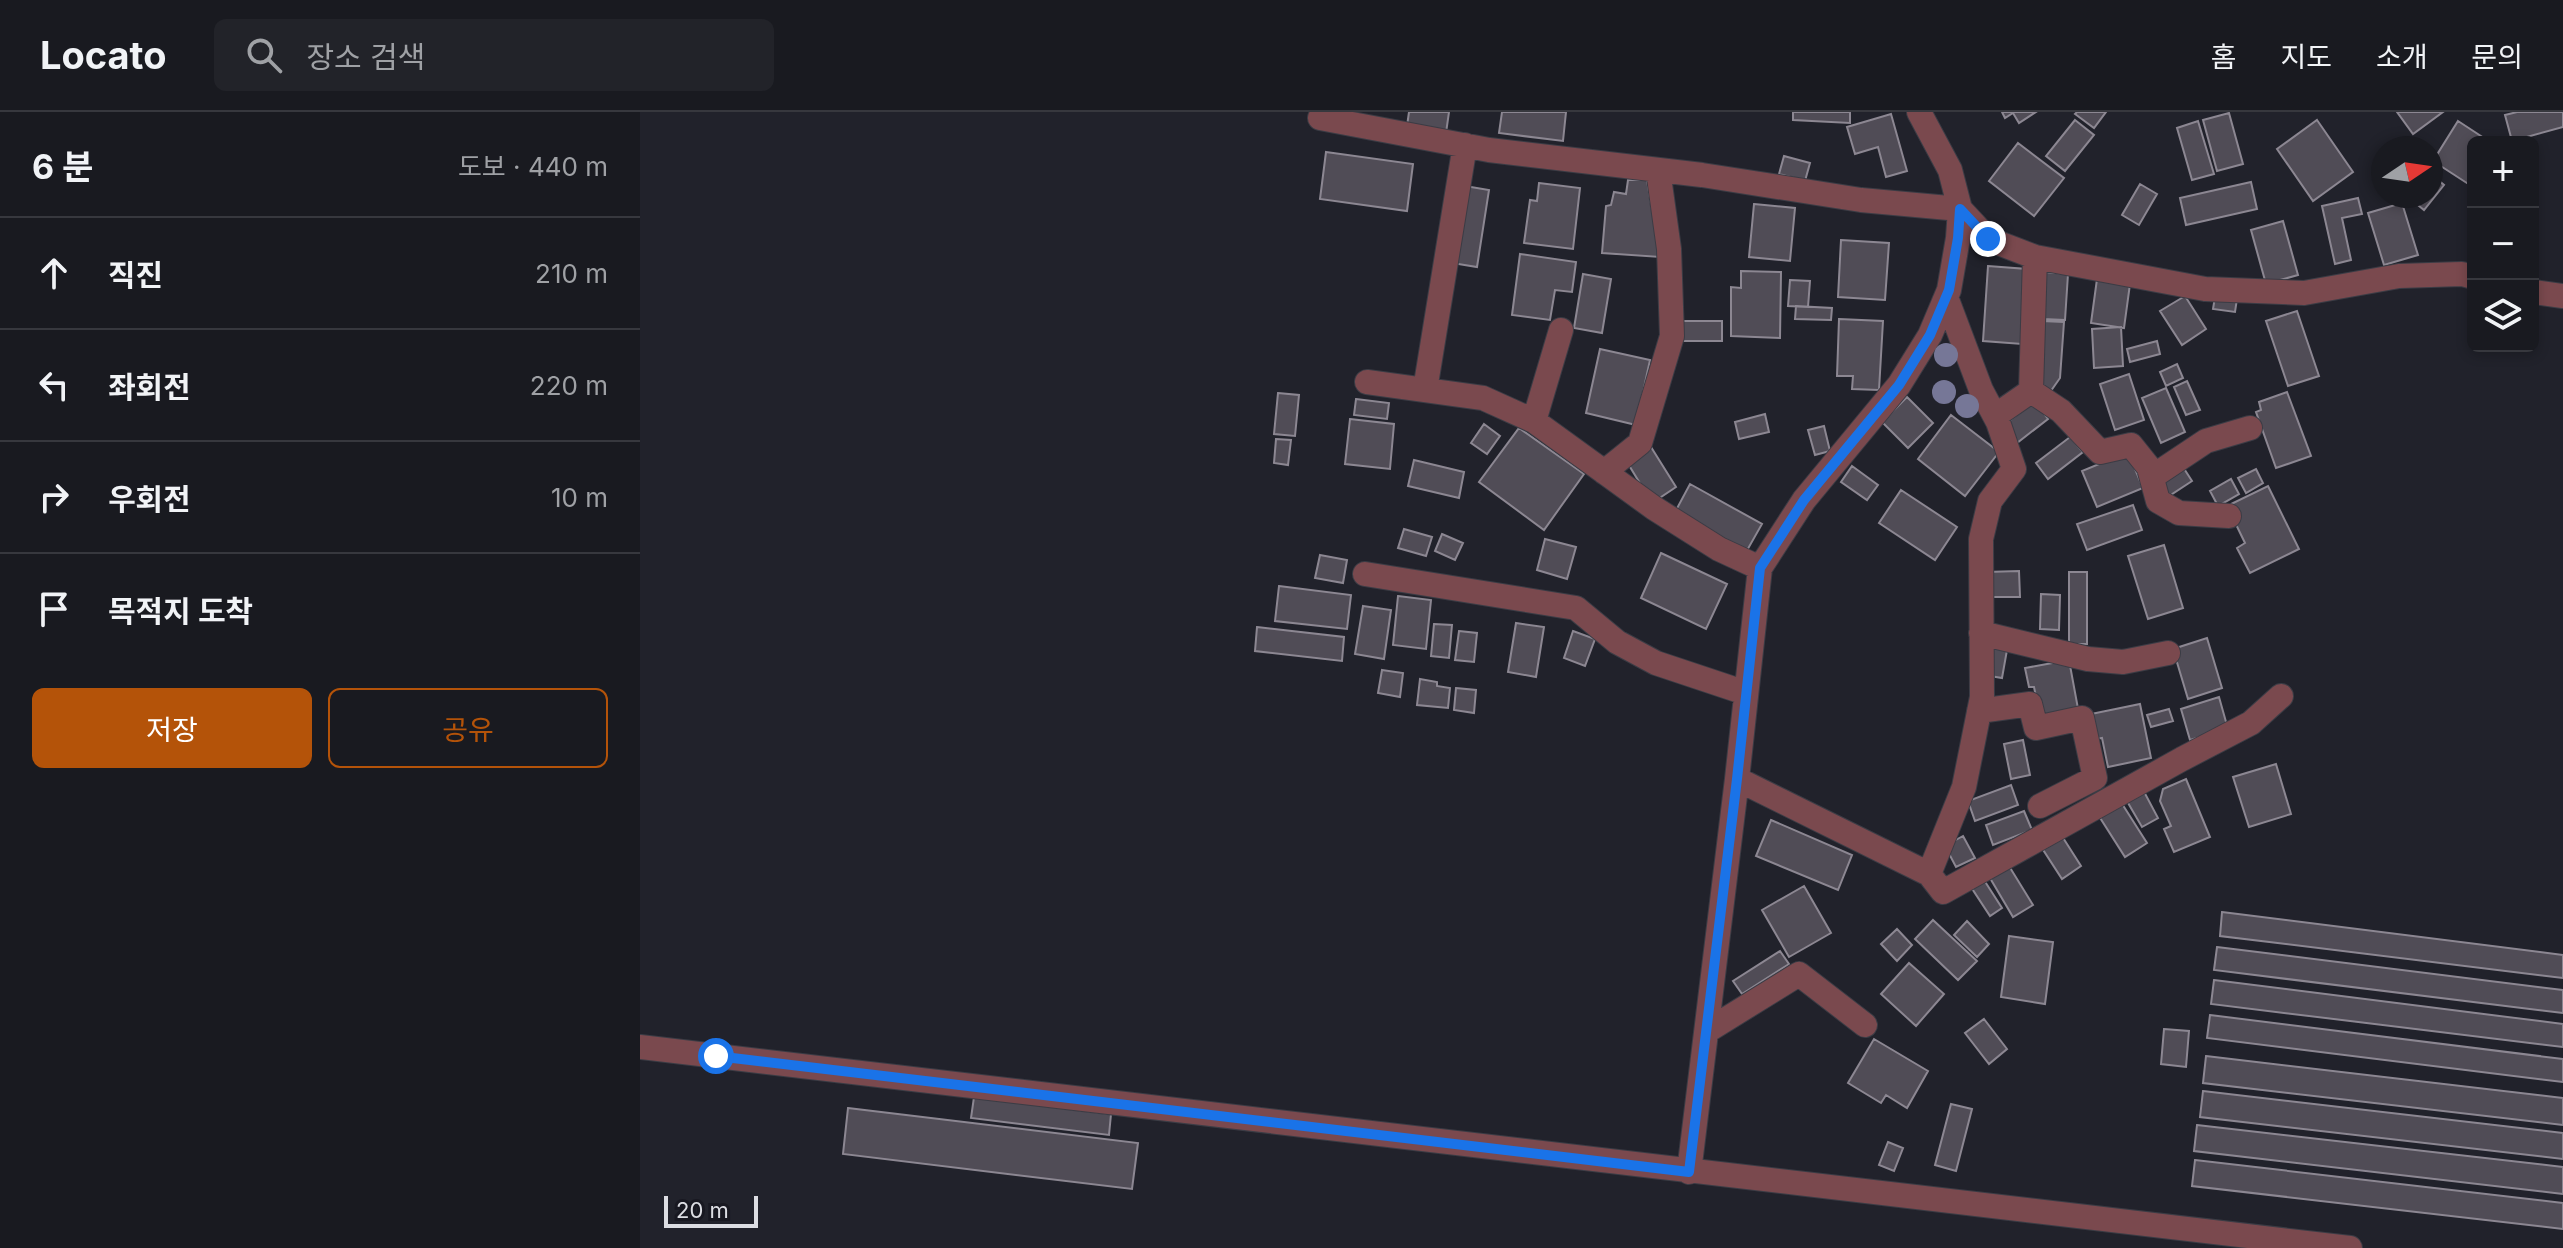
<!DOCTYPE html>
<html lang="ko">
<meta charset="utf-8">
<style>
:root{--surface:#191a20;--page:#222329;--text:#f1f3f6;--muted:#9fa1a5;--line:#37383e;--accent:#b45309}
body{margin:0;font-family:Inter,"Noto Sans KR",sans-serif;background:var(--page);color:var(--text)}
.controls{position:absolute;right:24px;top:24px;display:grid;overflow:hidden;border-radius:12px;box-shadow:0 4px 12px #0003}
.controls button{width:72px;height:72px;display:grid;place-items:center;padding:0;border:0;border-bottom:2px solid var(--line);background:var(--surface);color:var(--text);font:40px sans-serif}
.compass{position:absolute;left:1731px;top:24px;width:72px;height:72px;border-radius:50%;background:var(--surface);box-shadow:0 4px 12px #0003;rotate:77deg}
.scale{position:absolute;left:24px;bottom:20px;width:94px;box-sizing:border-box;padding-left:8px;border:4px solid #dcdde3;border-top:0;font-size:22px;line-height:28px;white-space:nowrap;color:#dcdde3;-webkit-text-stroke:6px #181821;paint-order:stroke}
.stop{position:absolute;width:24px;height:24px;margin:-18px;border:6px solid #1a73e8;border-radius:50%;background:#fff}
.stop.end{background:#1a73e8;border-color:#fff;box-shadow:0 2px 8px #0008}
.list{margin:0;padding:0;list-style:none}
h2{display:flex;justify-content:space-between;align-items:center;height:104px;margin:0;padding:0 32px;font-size:34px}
h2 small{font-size:26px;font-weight:400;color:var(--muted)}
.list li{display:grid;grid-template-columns:52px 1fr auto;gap:24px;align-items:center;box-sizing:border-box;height:112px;padding:0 32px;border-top:2px solid var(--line)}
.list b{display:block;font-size:30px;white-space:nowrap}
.list em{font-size:26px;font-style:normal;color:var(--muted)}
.actions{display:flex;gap:16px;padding:24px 32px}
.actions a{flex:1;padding:18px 0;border:2px solid var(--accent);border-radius:12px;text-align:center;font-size:28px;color:var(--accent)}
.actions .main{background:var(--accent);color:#fff}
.icon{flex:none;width:44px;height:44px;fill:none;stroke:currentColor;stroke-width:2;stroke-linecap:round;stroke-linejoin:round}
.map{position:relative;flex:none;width:1923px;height:1136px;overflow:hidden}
header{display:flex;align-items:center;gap:48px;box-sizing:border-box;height:112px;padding:0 40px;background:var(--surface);border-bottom:2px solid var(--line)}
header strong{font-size:38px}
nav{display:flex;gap:44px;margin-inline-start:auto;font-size:28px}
.search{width:560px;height:72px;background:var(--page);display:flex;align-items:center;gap:20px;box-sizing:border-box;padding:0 28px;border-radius:12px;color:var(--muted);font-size:30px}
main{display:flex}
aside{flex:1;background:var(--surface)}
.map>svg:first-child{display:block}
</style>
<header>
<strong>Locato</strong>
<div class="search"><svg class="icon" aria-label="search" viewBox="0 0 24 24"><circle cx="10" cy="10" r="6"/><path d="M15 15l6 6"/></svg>장소 검색</div>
<nav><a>홈</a><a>지도</a><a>소개</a><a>문의</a></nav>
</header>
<main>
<aside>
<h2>6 분<small>도보 · 440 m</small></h2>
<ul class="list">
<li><svg class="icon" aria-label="ahead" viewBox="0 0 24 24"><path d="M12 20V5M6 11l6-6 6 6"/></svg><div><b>직진</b></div><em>210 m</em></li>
<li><svg class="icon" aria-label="left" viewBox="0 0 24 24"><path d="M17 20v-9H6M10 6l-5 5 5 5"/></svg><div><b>좌회전</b></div><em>220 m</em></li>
<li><svg class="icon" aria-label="right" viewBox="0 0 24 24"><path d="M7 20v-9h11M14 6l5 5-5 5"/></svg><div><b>우회전</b></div><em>10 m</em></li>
<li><svg class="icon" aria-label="arrive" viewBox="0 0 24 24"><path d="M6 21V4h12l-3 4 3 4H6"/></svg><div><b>목적지 도착</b></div></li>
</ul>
<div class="actions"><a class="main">저장</a><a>공유</a></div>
</aside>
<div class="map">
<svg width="1923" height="1136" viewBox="0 0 1923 1136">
<rect width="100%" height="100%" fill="#21222b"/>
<!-- building -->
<path fill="#504c56" stroke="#8c8792" stroke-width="2" d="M 769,0 L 809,0 L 806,21 L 767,14 Z
M 862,0 L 926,0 L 923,29 L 859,21 Z
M 1153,0 L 1210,0 L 1210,11 L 1153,8 Z
M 1362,0 L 1396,0 L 1379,11 L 1373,1 L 1365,6 Z
M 1437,0 L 1466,0 L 1454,16 L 1435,2 Z
M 1757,0 L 1803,0 L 1773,22 Z
M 1877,0 L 1923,0 L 1923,15 L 1872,29 L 1865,3 Z
M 1589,1 L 1603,52 L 1577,59 L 1563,8 Z
M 1251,2 L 1267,59 L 1246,65 L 1238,35 L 1215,42 L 1207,15 Z
M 1435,8 L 1454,23 L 1425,59 L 1406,44 Z
M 1677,8 L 1713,60 L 1673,89 L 1637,37 Z
M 1558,9 L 1574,62 L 1552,68 L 1537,16 Z
M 1818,9 L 1850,30 L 1833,30 L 1833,75 L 1793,49 Z
M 1378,31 L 1424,66 L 1394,104 L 1349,69 Z
M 686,40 L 773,52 L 767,99 L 680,87 Z
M 1144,44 L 1170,51 L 1165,69 L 1139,62 Z
M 1791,62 L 1804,73 L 1784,98 L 1768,85 L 1791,84 Z
M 988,68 L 1007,68 L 1020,145 L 962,141 L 966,94 L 971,93 L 974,80 L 986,82 Z
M 1611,70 L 1617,97 L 1546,113 L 1540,86 Z
M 899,71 L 940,76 L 933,137 L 884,131 L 890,88 L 897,89 Z
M 1500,72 L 1517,82 L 1499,113 L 1482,103 Z
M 825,74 L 849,78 L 837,155 L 812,151 Z
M 1718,86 L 1722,102 L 1702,106 L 1711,148 L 1695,152 L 1682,94 Z
M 1762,91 L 1778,143 L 1744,153 L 1728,101 Z
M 1114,92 L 1155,96 L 1150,149 L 1109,145 Z
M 1643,109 L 1658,163 L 1626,172 L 1611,118 Z
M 1201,128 L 1249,131 L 1245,188 L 1198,185 Z
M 880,142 L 936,150 L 932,180 L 915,178 L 910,208 L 872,203 Z
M 1348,154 L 1387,157 L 1382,232 L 1343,229 Z
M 1101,159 L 1141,160 L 1140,226 L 1091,224 L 1091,175 L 1101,176 Z
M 1405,160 L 1428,162 L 1425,208 L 1403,207 Z
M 943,162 L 971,167 L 962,221 L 934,216 Z
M 1457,167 L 1490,172 L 1484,216 L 1451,211 Z
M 1150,168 L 1170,169 L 1168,195 L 1148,194 Z
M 1545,184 L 1566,217 L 1542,233 L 1520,199 Z
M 1575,185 L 1597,187 L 1595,200 L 1573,197 Z
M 1156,194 L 1192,196 L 1191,208 L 1155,207 Z
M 1657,199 L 1679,264 L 1648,274 L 1626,209 Z
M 1199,207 L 1243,209 L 1239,278 L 1212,277 L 1213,264 L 1197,264 Z
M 1039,209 L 1082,209 L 1082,229 L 1040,229 Z
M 1402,209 L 1424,210 L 1420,266 L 1408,283 L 1398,265 Z
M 1481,215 L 1483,254 L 1454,256 L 1452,217 Z
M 1517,229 L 1520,242 L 1490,250 L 1487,237 Z
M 960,237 L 1010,248 L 996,313 L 946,301 Z
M 1537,252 L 1543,266 L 1526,274 L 1520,260 Z
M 1489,262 L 1504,308 L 1475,318 L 1460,272 Z
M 1547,269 L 1560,298 L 1546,303 L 1534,275 Z
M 1526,276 L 1545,320 L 1521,331 L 1502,286 Z
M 1647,280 L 1671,344 L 1636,356 L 1616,300 L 1621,298 L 1619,290 Z
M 638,281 L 659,283 L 655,324 L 634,322 Z
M 1267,285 L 1293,311 L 1268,336 L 1242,310 Z
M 716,287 L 749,291 L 747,307 L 714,303 Z
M 1395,289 L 1408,307 L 1377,331 L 1364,313 Z
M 1125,302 L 1129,320 L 1099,327 L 1095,310 Z
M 1311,303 L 1359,340 L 1325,384 L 1278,347 Z
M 710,307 L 754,312 L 750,357 L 705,352 Z
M 844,312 L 860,324 L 847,342 L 831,331 Z
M 1184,314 L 1190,339 L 1175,343 L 1168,318 Z
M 879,316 L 944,362 L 904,418 L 839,370 Z
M 1430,325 L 1443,340 L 1408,367 L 1396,351 Z
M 636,327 L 651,328 L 648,353 L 634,351 Z
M 1011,335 L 1036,375 L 1012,391 L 987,350 Z
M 1488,340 L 1503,376 L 1457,395 L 1442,359 Z
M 774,348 L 824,360 L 819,386 L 768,374 Z
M 1541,352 L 1552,369 L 1526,386 L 1515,369 Z
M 1212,354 L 1238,373 L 1227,388 L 1201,370 Z
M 1616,357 L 1623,371 L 1606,381 L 1598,366 Z
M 1591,367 L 1599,382 L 1578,394 L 1570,379 Z
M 1050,372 L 1122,412 L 1105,442 L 1034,402 Z
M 1628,374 L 1659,437 L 1610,461 L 1597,436 L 1605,431 L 1587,394 Z
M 1261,378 L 1317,415 L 1295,448 L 1239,411 Z
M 1493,393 L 1502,418 L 1447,438 L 1437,412 Z
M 764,417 L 792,425 L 786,444 L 758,436 Z
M 802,422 L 823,431 L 815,448 L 795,439 Z
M 905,427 L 936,435 L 927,467 L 897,458 Z
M 1524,433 L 1543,496 L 1508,507 L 1488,444 Z
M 1021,441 L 1087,472 L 1066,517 L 1001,486 Z
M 680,443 L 707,448 L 703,471 L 675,466 Z
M 1379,459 L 1380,485 L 1347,485 L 1346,460 Z
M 1429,460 L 1447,460 L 1447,532 L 1429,532 Z
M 639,474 L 711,483 L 707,517 L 635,509 Z
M 1401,482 L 1420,483 L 1419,518 L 1400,517 Z
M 758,484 L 791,488 L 786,537 L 753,533 Z
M 723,494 L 751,498 L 744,547 L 715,542 Z
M 876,511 L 904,515 L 896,565 L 868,560 Z
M 794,512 L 812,513 L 809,546 L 791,544 Z
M 617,515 L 704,525 L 702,549 L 615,539 Z
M 819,519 L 837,521 L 834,550 L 815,548 Z
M 933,519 L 955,527 L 945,554 L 924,546 Z
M 1567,526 L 1582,576 L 1548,587 L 1533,537 Z
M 1350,534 L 1367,538 L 1362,566 L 1344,563 Z
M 1429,548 L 1439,602 L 1401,609 L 1394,575 L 1389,575 L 1385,556 Z
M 742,558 L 763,561 L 760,585 L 738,581 Z
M 780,567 L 797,570 L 797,574 L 810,576 L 808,596 L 777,593 Z
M 816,576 L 836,578 L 834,601 L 814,598 Z
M 1579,585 L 1588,617 L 1550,628 L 1541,597 Z
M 1500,592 L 1511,646 L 1468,655 L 1462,626 L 1456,627 L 1451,602 Z
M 1529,597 L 1533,609 L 1511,615 L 1507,603 Z
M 1383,628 L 1390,663 L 1371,667 L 1364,632 Z
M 1636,652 L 1651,702 L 1609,715 L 1593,665 Z
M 1546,667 L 1570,725 L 1534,740 L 1524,717 L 1531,714 L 1520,689 L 1523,677 Z
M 1371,673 L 1378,693 L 1335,709 L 1328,689 Z
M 1501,674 L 1518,706 L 1502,715 L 1484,684 Z
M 1479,687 L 1507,731 L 1485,745 L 1457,701 Z
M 1384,699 L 1392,718 L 1353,733 L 1346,713 Z
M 1131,708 L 1212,743 L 1198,778 L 1116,744 Z
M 1420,721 L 1441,754 L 1422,767 L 1400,733 Z
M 1323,724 L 1335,746 L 1316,755 L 1305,734 Z
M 1369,754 L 1393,793 L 1373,805 L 1350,766 Z
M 1344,768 L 1362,796 L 1350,804 L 1331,775 Z
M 1164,774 L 1191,821 L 1149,845 L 1122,798 Z
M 1582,800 L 1923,843 L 1923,866 L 1580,824 Z
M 1293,808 L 1337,849 L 1318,868 L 1275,827 Z
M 1327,809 L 1349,832 L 1337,845 L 1314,823 Z
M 1257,817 L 1272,833 L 1257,849 L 1241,832 Z
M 1369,824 L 1413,830 L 1405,892 L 1361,885 Z
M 1577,835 L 1923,878 L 1923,901 L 1574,858 Z
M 1140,839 L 1149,852 L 1102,882 L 1093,869 Z
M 1269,851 L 1304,882 L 1276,914 L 1241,882 Z
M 1574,868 L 1923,912 L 1923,935 L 1571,892 Z
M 1570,903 L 1923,947 L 1923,970 L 1567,926 Z
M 1344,907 L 1367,937 L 1349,952 L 1325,921 Z
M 1524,917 L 1549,919 L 1546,955 L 1521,952 Z
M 1234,927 L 1288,959 L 1267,996 L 1246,983 L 1241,991 L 1208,971 Z
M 1566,944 L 1923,986 L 1923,1013 L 1563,971 Z
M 1563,979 L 1923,1021 L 1923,1047 L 1560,1005 Z
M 334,985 L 471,1002 L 469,1023 L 331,1006 Z
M 1311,992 L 1332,997 L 1316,1059 L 1295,1053 Z
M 208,996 L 498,1031 L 492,1077 L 203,1042 Z
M 1557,1013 L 1923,1055 L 1923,1082 L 1554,1039 Z
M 1248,1030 L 1263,1036 L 1254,1059 L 1239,1053 Z
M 1555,1048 L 1923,1091 L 1923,1117 L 1552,1074 Z"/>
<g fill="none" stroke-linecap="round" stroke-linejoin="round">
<!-- minor casing -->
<g stroke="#3b3c45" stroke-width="26">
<path id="minor" d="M 680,6 L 849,38 L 1062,63 L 1221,88 L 1320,97 L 1348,127 L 1395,145 L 1565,177 L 1664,181 L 1759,164 L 1822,162 L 1833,165
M 1893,180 L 1923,184
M 727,270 L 843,286 L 894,309 L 1014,396 L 1079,437 L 1120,456
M 785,278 L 825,33
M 1391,279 L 1421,299 L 1460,340 L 1491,333 L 1515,363 L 1566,329 L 1610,316
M 1355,304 L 1391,279 L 1395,145
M 894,309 L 921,218
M 1509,356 L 1518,389 L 1539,401 L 1589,404
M 964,360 L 1000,331 L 1032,224 L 1029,137 L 1018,58
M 725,462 L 936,496 L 977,530 L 1016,551 L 1106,581
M 1341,521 L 1448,547 L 1483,550 L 1528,541
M 1339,599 L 1390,592 L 1396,616 L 1442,606 L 1455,666 L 1400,694
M 1097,667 L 1289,762 L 1324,675 L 1342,585 L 1341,427 L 1350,389 L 1374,357 L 1358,310 L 1341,278 L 1306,185
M 1289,762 L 1303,780 L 1542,647 L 1611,611 L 1641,584
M 1067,919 L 1159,862 L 1225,913
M 0,935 L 1710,1136
M 1049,1060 L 1097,667 L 1120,456 L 1164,388 L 1259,273 L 1290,223 L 1309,178 L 1318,126 L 1320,97 L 1310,58 L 1279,0"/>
</g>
<!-- minor -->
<use href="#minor" stroke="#7a494e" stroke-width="24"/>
</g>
<!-- trees -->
<g fill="#767797">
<circle cx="1306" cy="243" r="12"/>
<circle cx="1304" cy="280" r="12"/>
<circle cx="1327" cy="294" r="12"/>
</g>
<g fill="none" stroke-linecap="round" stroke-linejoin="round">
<!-- route -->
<path stroke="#1a73e8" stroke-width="10" d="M 76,944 L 1049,1060 L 1097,667 L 1120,456 L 1164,388 L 1259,273 L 1290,223 L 1309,178 L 1318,126 L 1320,97 L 1348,127"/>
</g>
</svg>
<div class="controls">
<button>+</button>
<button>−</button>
<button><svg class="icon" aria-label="layers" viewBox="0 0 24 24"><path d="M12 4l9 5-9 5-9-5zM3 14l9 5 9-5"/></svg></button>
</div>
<svg class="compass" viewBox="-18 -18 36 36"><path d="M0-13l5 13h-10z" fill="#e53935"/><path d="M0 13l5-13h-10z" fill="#9fa1a5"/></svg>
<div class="scale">20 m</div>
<div class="stop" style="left:76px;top:944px"></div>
<div class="stop end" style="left:1348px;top:127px"></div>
</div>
</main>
